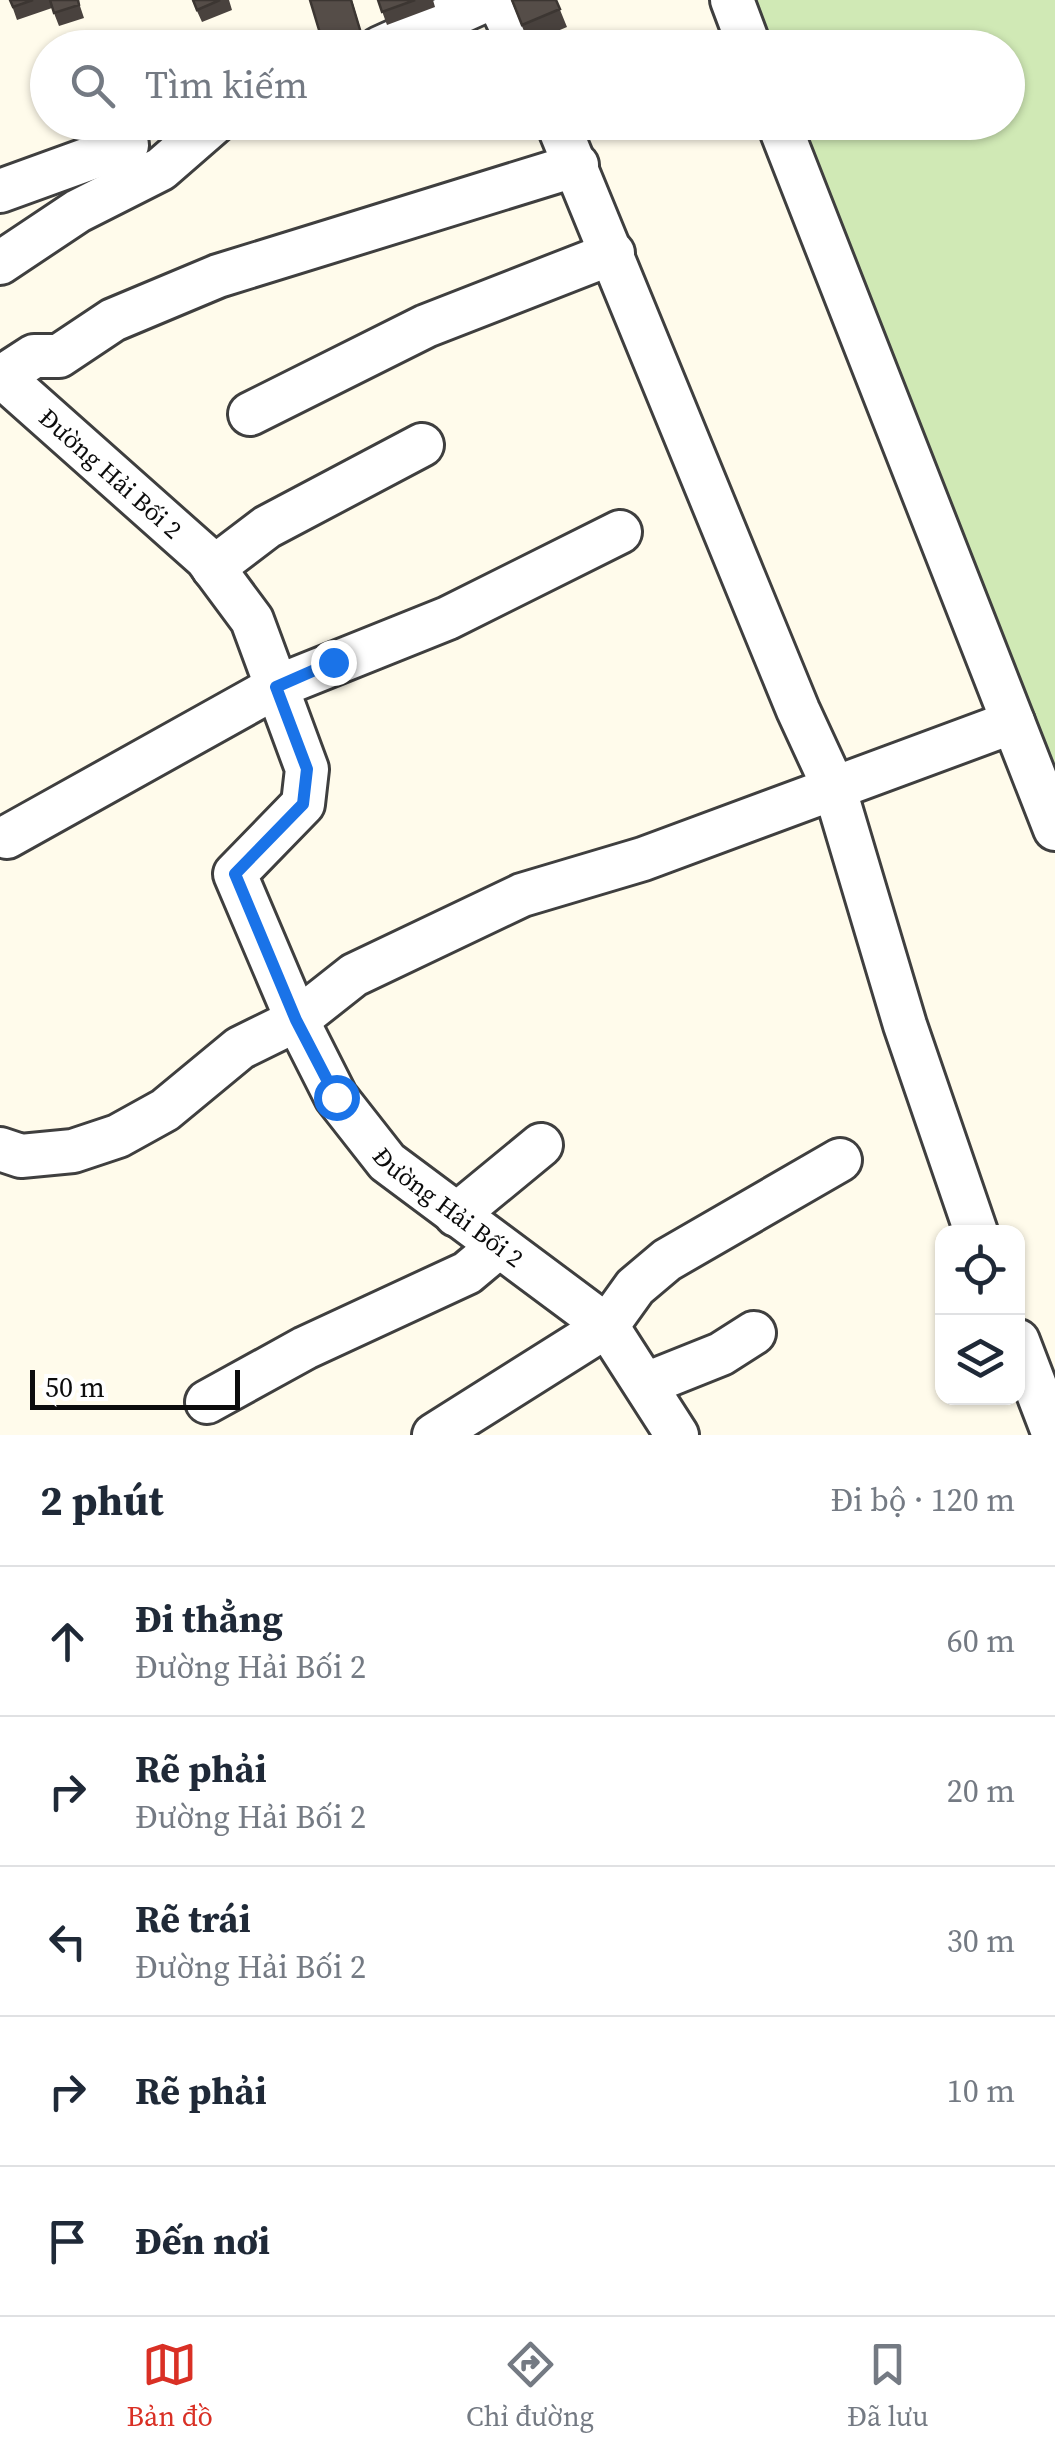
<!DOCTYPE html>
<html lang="vi">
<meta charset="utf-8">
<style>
:root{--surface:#fff;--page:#f6f6f7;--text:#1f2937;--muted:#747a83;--line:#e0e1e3;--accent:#d93025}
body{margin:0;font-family:"Source Serif 4",serif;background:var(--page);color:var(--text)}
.controls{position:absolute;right:30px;bottom:30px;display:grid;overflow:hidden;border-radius:20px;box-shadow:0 2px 8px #0004}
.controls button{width:90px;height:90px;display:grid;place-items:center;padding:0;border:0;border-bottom:2px solid var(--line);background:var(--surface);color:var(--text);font:50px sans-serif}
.scale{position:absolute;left:30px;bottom:25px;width:210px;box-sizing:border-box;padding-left:10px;border:5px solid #0c0c0c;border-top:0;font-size:28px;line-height:35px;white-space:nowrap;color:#0c0c0c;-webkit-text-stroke:8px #fff;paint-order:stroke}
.stop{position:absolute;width:30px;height:30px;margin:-22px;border:8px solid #1a73e8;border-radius:50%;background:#fff}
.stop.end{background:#1a73e8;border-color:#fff;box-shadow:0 2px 10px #0008}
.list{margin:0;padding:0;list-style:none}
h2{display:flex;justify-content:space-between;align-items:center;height:130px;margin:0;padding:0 40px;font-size:42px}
h2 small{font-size:32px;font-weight:400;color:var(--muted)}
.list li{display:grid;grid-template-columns:65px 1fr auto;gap:30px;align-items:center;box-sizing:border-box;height:150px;padding:0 40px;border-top:2px solid var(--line)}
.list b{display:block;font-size:38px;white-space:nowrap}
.list p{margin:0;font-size:32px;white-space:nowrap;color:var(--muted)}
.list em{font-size:32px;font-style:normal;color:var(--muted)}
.icon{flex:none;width:55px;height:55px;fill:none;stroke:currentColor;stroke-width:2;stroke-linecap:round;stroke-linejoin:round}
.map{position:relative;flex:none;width:1055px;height:1435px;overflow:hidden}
.search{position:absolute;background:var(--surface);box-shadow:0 2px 8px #0004;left:30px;right:30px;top:30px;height:110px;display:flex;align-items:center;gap:25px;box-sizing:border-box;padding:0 35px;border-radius:55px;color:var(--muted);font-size:38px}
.sheet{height:880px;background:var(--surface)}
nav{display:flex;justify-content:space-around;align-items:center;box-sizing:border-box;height:140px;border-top:2px solid var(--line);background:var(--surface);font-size:28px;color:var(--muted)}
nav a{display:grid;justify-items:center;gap:5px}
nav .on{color:var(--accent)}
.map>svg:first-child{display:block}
</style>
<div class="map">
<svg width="1055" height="1435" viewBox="0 0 1055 1435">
<rect width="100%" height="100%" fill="#fffbeb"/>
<!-- green -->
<path fill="#d0e9b5" d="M 748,0 L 1055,0 L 1055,791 L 796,123 L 1008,122 L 1008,48 L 767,47 Z"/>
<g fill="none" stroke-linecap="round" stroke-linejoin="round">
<!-- minor casing -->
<g stroke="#3f3f3f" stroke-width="48">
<g id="minor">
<path d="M 498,0 L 521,48"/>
<path d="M 732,0 L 750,48"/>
<path d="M 380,48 L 486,0"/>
<path d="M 557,122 L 798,710 L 835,790 L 905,1025 L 976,1232"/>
<path d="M 778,122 L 1055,829"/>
<path d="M 0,191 L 127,145"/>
<path d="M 0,263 L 78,211 L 161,169 L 215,122"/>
<path id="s1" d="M 0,375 L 206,558 L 252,620 L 307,769 L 303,804 L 235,874 L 297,1020 L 336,1097 L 387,1162 L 607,1326 L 677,1435"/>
<path d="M 3,376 L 34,356 L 59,356 L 113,320 L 218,276 L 577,165"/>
<path d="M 250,414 L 426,326 L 613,253"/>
<path d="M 213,568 L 267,527 L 422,445"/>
<path d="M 7,837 L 276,687 L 448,618 L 620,532"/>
<path d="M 0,1149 L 21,1156 L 73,1151 L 118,1136 L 165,1110 L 240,1048 L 297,1020 L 354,975 L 522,895 L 643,859 L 1013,722"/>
<path d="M 456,1215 L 541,1145"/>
<path d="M 1018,1341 L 1054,1435"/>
<path d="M 646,1384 L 721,1354 L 754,1333"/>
<path d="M 207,1402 L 305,1348 L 467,1273 L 498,1247"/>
<path d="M 434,1435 L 607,1326 L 635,1287 L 667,1260 L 840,1160"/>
</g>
</g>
<!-- minor -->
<use href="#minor" stroke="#fff" stroke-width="42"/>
</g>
<!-- wall -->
<path fill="#49423e" d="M 10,0 L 78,0 L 84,18 L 59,26 L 52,8 L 17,20 Z
M 192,0 L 229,0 L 232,10 L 202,22 Z
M 310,0 L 352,0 L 365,45 L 358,48 L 324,48 Z
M 378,0 L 433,0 L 435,7 L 387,25 Z
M 511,0 L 556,0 L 567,27 L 529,43 Z"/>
<!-- building -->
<path fill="#554d48" stroke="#3c3632" stroke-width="2.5" d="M 10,0 L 33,0 L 13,7 Z
M 50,0 L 78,0 L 79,5 L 54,13 Z
M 193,0 L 220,0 L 197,10 Z
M 310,0 L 351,0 L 361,33 L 323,43 Z
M 378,0 L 415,0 L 382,12 Z
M 512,0 L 556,0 L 560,9 L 522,25 Z"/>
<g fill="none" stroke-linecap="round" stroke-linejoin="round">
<!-- route -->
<path stroke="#1a73e8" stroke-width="12" d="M 333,662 L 276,687 L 307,769 L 303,804 L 235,874 L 296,1020 L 336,1097"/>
</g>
<g text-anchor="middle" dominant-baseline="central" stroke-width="10" stroke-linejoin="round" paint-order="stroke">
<!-- street labels -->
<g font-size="25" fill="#0c0c0c" stroke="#fff">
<text stroke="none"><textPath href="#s1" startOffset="148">Đường Hải Bối 2</textPath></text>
<text stroke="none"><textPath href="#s1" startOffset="1048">Đường Hải Bối 2</textPath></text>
</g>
</g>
</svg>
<div class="controls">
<button><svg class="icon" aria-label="locate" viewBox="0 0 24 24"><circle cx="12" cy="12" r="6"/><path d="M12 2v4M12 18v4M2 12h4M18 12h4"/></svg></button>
<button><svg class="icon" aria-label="layers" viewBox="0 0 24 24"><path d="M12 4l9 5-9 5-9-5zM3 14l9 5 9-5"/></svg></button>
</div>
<div class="scale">50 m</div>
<div class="stop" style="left:336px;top:1097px"></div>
<div class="stop end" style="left:333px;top:662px"></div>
<div class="search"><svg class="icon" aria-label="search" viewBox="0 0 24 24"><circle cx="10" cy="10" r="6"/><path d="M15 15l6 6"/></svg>Tìm kiếm</div>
</div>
<section class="sheet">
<h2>2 phút<small>Đi bộ · 120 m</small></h2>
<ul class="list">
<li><svg class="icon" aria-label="ahead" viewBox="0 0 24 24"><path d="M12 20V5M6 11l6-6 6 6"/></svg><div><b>Đi thẳng</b><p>Đường Hải Bối 2</p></div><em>60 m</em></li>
<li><svg class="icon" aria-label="right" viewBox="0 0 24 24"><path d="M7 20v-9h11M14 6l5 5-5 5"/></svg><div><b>Rẽ phải</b><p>Đường Hải Bối 2</p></div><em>20 m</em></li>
<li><svg class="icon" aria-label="left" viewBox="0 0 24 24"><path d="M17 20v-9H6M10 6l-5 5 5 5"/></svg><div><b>Rẽ trái</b><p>Đường Hải Bối 2</p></div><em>30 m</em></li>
<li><svg class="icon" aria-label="right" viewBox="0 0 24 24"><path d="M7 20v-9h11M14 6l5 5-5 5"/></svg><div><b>Rẽ phải</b></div><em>10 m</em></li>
<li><svg class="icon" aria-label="arrive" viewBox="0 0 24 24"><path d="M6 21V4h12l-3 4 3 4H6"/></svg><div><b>Đến nơi</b></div></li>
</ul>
</section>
<nav>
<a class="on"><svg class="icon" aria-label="map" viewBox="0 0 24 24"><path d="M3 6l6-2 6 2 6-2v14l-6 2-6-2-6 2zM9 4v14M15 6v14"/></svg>Bản đồ</a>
<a><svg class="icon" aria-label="directions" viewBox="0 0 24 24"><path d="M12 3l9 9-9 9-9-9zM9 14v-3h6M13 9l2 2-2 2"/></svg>Chỉ đường</a>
<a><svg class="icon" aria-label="saved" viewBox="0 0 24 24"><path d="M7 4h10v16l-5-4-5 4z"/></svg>Đã lưu</a>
</nav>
